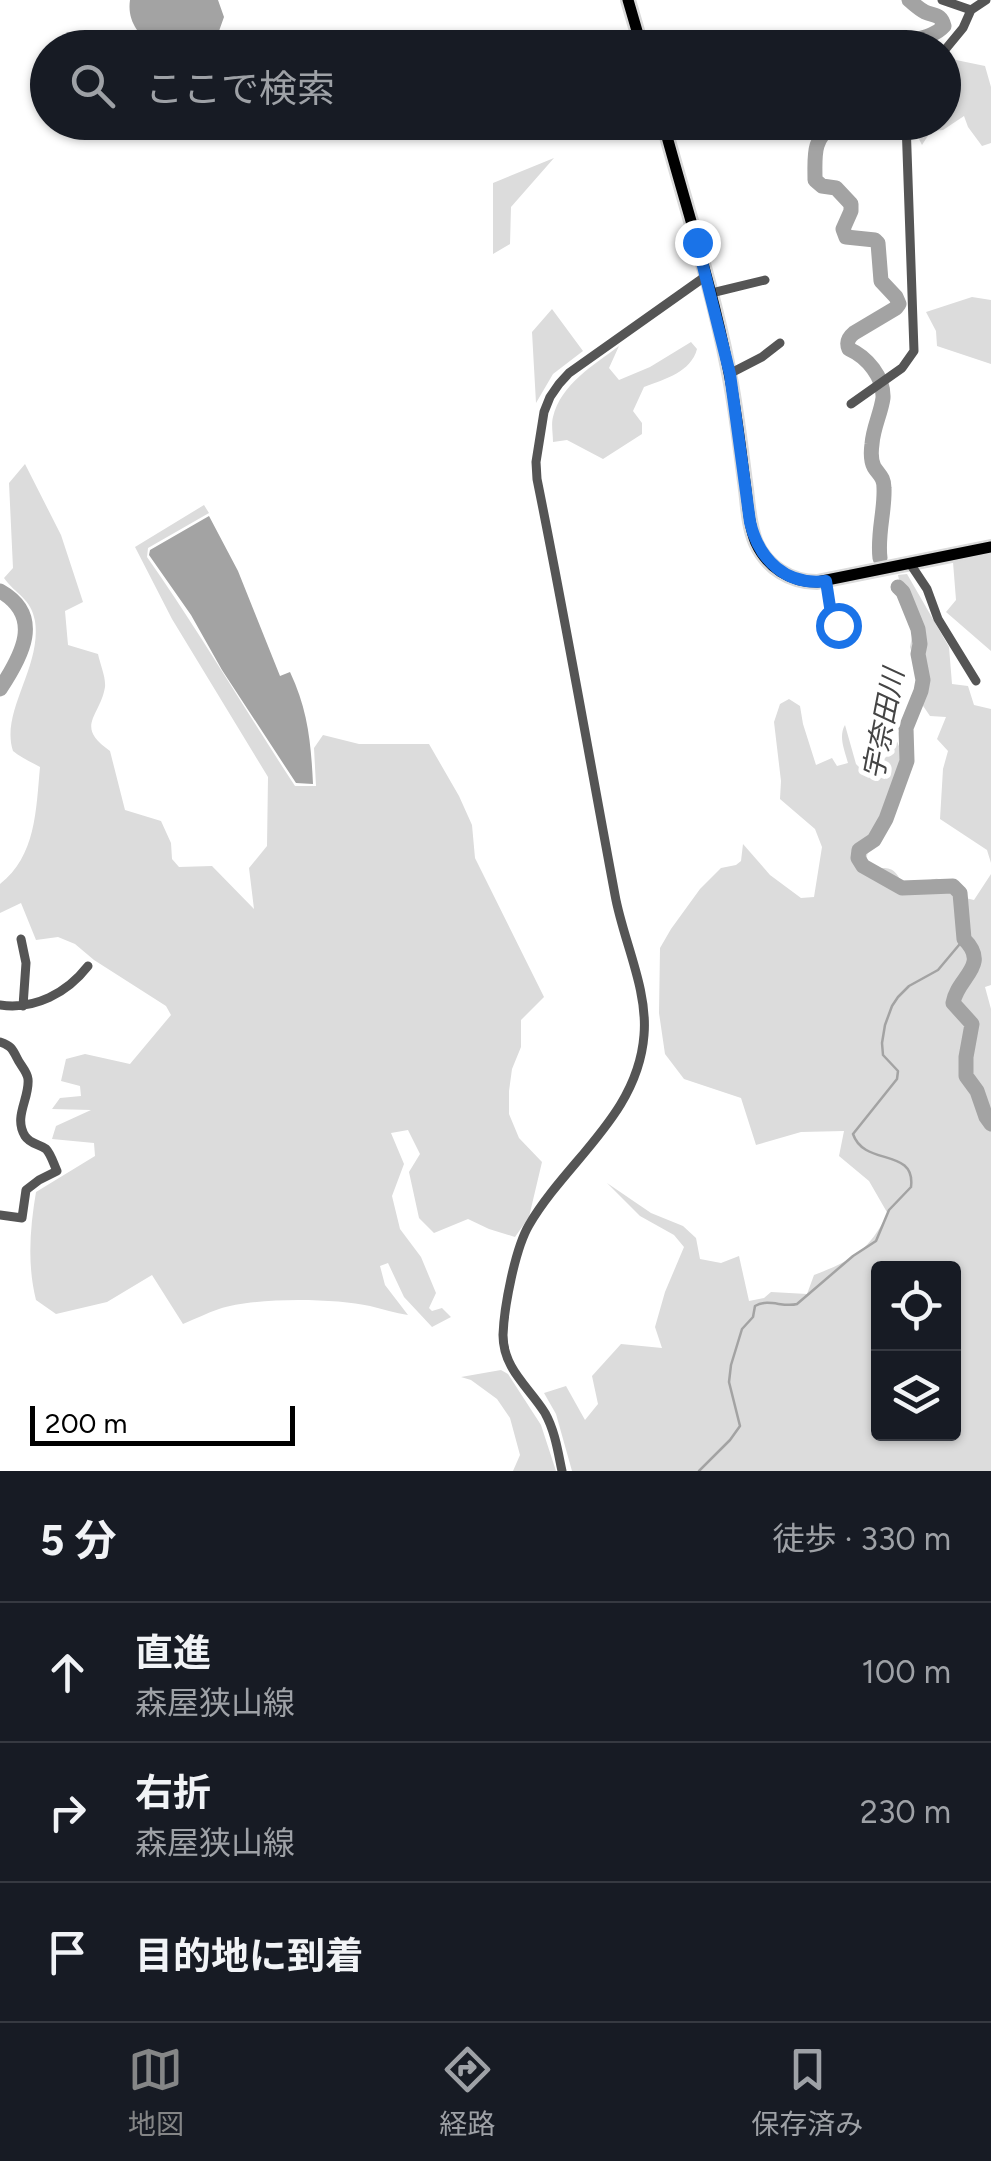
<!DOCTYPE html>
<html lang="ja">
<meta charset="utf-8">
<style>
:root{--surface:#171b24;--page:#20242c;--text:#f1f3f6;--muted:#9ea1a6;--line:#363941;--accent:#858687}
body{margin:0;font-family:Figtree,"Noto Sans JP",sans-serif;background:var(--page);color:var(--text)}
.controls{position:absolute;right:30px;bottom:30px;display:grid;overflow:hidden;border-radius:10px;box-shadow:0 2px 8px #0004}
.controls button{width:90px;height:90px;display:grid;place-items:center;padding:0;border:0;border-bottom:2px solid var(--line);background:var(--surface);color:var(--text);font:50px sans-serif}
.scale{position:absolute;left:30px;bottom:25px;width:265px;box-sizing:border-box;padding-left:10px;border:5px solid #000;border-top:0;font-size:28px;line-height:35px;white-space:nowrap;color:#000;-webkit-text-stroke:8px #fff;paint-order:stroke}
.stop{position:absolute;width:30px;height:30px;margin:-22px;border:8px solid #1a73e8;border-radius:50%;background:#fff}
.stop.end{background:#1a73e8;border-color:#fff;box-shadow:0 2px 10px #0008}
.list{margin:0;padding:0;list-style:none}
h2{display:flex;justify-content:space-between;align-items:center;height:130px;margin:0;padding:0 40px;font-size:42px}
h2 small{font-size:32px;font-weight:400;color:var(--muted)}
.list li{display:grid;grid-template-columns:65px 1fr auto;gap:30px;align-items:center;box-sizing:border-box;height:140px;padding:0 40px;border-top:2px solid var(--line)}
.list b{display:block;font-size:38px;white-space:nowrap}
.list p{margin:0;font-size:32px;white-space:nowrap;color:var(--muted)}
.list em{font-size:32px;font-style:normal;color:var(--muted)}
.icon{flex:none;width:55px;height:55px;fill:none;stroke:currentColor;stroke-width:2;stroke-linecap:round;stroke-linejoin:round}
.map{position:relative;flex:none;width:991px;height:1471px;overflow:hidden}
.search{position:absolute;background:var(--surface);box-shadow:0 2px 8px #0004;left:30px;right:30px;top:30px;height:110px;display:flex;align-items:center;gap:25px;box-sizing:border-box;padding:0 35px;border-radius:55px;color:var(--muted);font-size:38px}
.sheet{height:550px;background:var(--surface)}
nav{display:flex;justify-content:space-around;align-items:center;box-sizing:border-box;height:140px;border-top:2px solid var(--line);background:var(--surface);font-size:28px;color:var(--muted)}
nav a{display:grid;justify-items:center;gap:5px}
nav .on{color:var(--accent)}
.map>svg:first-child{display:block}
</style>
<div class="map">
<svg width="991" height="1471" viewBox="0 0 991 1471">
<rect width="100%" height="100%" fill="#fff"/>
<!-- green -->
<path fill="#dcdcdc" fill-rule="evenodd" d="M 945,53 L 956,60 L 985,66 L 991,87 L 991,143 L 982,146 L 968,127 L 964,116 L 943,130 L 931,131 L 922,145 L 911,123 L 944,122 Z
M 554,158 L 511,207 L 510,244 L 493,254 L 493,183 Z
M 972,297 L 991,300 L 991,364 L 937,346 L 936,331 L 926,312 Z
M 552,309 L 583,351 L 553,374 L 536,403 L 532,332 Z
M 691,342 L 697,349 C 691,372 665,379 644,387 L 633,411 L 642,423 L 642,434 L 603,459 L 567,440 L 553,442 C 553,434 551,424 553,417 C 561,384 594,365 619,346 L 609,368 L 619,380 L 650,367 Z
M 25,464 L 61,535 L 83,602 L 65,611 L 68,645 L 98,654 C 100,664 106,677 105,687 C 100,717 74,726 110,751 L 125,810 L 161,821 L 171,843 L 172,859 L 179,867 L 212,866 L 254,909 L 249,868 L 267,846 L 268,777 L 172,619 L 135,547 L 204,505 L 209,513 L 148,548 L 147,557 C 199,631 245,710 295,786 L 316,786 L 314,748 L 323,735 L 359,744 L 429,744 L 459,796 L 472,825 L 475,858 L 544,997 L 521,1020 L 521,1047 L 512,1069 L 509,1091 L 509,1114 L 519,1138 L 542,1162 L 529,1217 L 515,1237 L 489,1229 L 468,1219 L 434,1233 L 419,1218 L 409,1172 L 420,1154 L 408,1130 L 391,1133 L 404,1164 L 392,1196 L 400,1229 L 421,1257 L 436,1293 L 429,1308 L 432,1311 L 442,1308 L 451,1317 L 432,1327 L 404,1297 L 388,1263 L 380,1266 L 385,1285 L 408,1315 C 395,1313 383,1309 370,1306 C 334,1298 254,1297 219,1309 C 207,1313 195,1319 183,1324 L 152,1275 L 107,1302 L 56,1314 L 36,1300 C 27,1264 30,1228 36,1192 L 95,1156 L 94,1143 L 52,1139 L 56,1126 L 91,1110 L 52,1109 L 60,1098 L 81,1096 L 80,1086 L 61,1081 L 66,1059 L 85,1054 L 130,1064 L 171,1015 L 166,1006 L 94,960 L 75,944 L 58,937 L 36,940 L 21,903 L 0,913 L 0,884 C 36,856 36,810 40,767 C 31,762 20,757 13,751 C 0,712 42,667 35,621 C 31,598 16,595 4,578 L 13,568 L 9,483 Z
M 991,553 L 991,651 L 946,612 L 956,600 L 953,562 Z
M 907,574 L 949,647 L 952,684 L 968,686 L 974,705 L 991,709 L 991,863 L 987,850 L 940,819 L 943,769 L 948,751 L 937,739 L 946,717 L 930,716 L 917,697 L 917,672 L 910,647 L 915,622 L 902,593 L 898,575 Z
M 789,699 L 800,706 L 803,724 L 816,765 L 832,758 L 837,766 L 848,763 C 845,751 838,737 845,725 L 856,764 L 862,770 L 879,763 L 892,752 L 890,729 C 907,755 904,769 895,797 C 893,805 891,813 888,820 C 876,843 865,840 867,870 C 889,866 896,866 904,889 C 930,887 935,863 957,896 L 974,900 L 991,874 L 991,985 L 985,987 L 991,1009 L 991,1471 L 572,1471 L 556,1414 L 544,1393 L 566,1386 L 585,1420 L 598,1404 L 592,1376 L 621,1344 L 662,1348 L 655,1327 L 665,1292 L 684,1247 L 674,1235 L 640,1216 L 607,1183 L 651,1213 L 683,1226 L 696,1238 L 700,1259 L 721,1263 L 739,1256 L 749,1301 L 764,1298 L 771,1292 L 807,1294 L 814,1275 C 853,1260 867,1252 888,1214 L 869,1181 L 839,1156 L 844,1131 L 801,1132 L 756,1145 L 741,1098 L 684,1079 L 665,1054 L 659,1013 L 660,948 L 671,929 L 700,889 L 721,868 L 736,865 L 741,861 L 743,844 L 770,875 L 801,898 L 814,897 L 822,847 L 815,829 L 780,799 L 781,781 L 774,722 L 780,704 ZM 878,1268 L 954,1268 L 954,1434 L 878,1434 Z
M 501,1370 L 508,1374 L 541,1425 L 556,1471 L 513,1471 L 520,1455 L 510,1418 L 497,1399 L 471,1380 L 461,1377 Z"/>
<!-- water -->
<path fill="#a3a3a3" d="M 130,0 L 218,0 L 224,17 L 219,31 L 155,46 C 138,36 127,20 130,0 Z
M 209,516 L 238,571 L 280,676 L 290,672 C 308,710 311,743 313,784 L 296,783 L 222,670 L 191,615 L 149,555 L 150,550 Z"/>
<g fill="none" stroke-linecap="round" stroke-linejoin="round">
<!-- stream -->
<path stroke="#a3a3a3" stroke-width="2.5" d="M 699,1471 L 730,1440 L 740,1426 L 729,1382 L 731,1365 L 742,1329 L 753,1317 L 755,1306 C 769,1298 783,1308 797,1304 L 853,1256 L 876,1241 L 889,1210 L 911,1187 C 916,1147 864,1167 853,1134 L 897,1079 L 898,1071 L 883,1055 L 882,1043 L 885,1025 L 892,1006 L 898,997 L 909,986 L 938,970 L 964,939"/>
<!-- river -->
<path stroke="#a3a3a3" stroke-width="15" d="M 898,48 C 912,37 931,40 944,26 C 941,14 935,16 925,12 C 919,9 914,4 909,0
M 834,122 C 812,142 815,153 815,180 L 822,186 L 836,188 L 851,204 L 851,211 L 843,229 L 846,237 L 875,240 L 878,243 L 881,281 L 896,297 L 899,304 L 896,308 L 854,333 C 848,338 846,342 849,349 C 867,357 884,377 883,398 C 881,413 873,428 872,444 C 871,451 871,461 874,467 C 879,475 884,477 884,488 C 885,511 877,534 880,558
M 898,587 L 903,592 L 918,629 L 920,644 L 918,654 L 923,680 L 921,691 L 906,728 L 907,761 L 886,819 L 874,840 L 859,850 L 858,858 L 863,866 L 902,888 L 953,886 L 960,893 L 964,939 C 991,966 957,977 953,1003 L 972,1024 L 966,1057 L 966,1076 L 977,1091 L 986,1117 L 991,1124
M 0,591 C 44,616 22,656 0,689"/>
<!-- major casing -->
<g stroke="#dbdbdb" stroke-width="16">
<path id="major" d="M 628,0 L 642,48
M 663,122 C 685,204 712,285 728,368 C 736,406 740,444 745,482 C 748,502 748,524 756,543 C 767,567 790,582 817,582 L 991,547"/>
</g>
<!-- minor -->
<path stroke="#555" stroke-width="9" d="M 942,0 L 971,10
M 944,51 L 963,28 L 971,10 L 986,0
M 711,293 L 765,280
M 729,374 L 762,357 L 780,343
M 851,404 L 902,368 L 914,351 L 906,122
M 911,565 L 927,589 L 938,619 L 976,681
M 826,581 L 830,607 L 845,636
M 21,939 L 26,963 L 23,1006
M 0,1005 C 35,1010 67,993 88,966
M 0,1042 C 11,1046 12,1048 17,1058 C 20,1065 27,1071 28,1079 C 30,1098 13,1117 25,1136 C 30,1144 39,1144 46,1149 C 51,1154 54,1165 57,1171 L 39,1180 L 26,1190 L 22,1218 L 0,1215
M 562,1471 C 558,1452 555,1431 545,1413 C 529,1387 503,1369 503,1335 C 504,1307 515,1249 529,1225 C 567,1160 638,1115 644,1035 C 648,989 623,940 615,895 C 589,756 565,617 537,479 L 536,462 L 544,412 L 550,397 L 559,384 L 569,373 L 706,276"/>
<!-- major -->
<use href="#major" stroke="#000" stroke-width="11"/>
</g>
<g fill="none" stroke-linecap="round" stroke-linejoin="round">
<!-- route -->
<path stroke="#1a73e8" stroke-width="12" d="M 697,242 L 730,374 L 750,522 C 759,560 786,586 826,581 L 830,607 L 838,625"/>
</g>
<g text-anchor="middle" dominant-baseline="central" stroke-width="10" stroke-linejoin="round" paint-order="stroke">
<!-- water labels -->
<g font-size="28" font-style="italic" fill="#444" stroke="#fff">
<text transform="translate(883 724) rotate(-79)">宇奈田川</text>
</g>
</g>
</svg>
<div class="controls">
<button><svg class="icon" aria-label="locate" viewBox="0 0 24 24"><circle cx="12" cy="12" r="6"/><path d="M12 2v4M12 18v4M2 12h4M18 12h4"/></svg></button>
<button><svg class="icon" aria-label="layers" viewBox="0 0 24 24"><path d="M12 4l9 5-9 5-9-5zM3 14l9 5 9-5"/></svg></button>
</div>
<div class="scale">200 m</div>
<div class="stop" style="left:838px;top:625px"></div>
<div class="stop end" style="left:697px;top:242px"></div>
<div class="search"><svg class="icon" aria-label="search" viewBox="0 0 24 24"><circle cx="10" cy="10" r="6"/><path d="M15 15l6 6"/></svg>ここで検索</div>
</div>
<section class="sheet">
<h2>5 分<small>徒歩 · 330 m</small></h2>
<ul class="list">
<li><svg class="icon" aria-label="ahead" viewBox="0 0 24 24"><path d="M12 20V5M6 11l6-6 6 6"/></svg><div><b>直進</b><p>森屋狭山線</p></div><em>100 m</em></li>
<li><svg class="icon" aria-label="right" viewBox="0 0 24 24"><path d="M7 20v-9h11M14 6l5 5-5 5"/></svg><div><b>右折</b><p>森屋狭山線</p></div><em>230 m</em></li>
<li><svg class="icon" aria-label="arrive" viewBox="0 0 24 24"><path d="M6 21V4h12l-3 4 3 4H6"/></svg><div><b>目的地に到着</b></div></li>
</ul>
</section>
<nav>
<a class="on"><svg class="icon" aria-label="map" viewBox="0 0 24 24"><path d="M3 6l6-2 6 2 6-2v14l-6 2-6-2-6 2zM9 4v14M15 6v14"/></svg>地図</a>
<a><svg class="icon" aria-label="directions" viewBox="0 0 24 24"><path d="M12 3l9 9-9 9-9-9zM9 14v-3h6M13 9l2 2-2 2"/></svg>経路</a>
<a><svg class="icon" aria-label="saved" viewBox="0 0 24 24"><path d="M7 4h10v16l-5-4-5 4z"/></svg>保存済み</a>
</nav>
